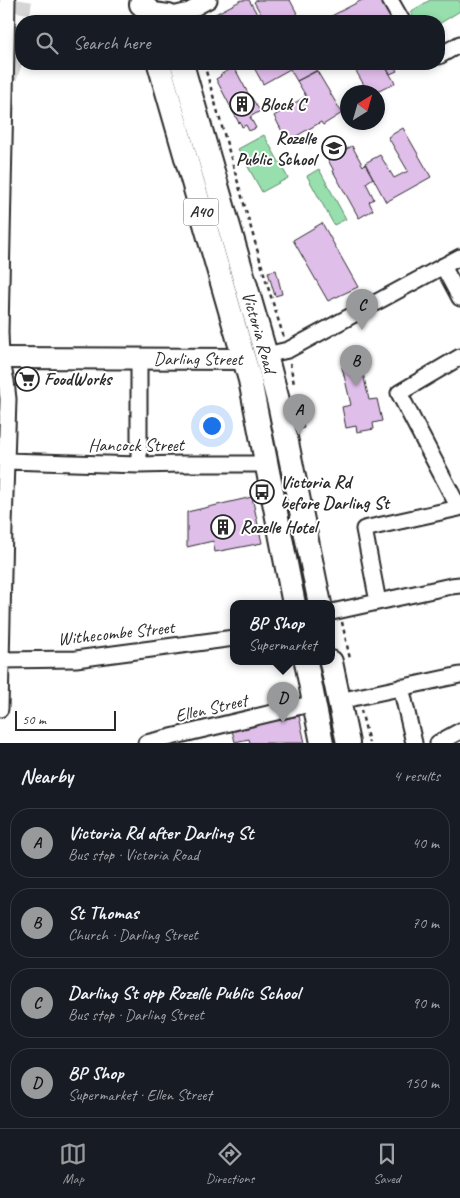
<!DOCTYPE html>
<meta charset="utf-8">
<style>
:root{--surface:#171b24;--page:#20242c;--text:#f1f3f6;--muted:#9ea1a6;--line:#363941;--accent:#98999b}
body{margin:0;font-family:Caveat,sans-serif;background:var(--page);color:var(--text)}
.compass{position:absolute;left:340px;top:85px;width:45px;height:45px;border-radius:50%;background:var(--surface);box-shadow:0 2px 8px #0003;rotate:37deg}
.scale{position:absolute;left:15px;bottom:12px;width:101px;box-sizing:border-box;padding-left:5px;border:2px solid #2b2b2b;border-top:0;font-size:14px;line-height:18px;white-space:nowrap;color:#2b2b2b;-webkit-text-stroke:4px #fff;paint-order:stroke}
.you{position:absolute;left:211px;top:425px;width:18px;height:18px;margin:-12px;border:4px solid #fff;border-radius:50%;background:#1a73e8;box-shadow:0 0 0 8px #1a73e833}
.badge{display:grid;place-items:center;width:32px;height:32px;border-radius:50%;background:var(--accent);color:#111;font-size:16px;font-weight:700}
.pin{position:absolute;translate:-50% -41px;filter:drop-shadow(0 1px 2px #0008)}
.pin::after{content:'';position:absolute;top:26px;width:18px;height:15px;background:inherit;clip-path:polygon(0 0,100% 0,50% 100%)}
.popup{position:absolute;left:230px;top:600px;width:105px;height:65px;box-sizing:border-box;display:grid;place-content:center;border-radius:10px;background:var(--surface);filter:drop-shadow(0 1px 4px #0005);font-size:16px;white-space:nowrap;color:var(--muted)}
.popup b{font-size:19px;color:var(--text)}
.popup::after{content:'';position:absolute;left:50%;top:100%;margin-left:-10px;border:10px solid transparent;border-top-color:var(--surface)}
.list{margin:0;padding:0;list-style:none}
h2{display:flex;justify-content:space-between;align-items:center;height:65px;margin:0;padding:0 20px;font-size:21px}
h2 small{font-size:16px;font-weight:400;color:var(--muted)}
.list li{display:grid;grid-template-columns:32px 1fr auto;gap:15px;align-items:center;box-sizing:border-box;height:70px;margin:0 10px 10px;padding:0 10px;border:1px solid var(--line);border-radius:20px}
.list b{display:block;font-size:19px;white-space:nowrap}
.list p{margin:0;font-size:16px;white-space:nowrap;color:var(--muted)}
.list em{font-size:16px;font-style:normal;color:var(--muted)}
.icon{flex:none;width:28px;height:28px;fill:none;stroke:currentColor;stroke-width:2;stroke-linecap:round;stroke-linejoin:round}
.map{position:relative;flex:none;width:460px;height:743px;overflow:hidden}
.search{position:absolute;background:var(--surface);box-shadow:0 2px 8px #0003;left:15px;right:15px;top:15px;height:55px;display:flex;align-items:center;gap:12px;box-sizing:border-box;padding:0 18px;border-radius:20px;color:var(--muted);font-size:19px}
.sheet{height:385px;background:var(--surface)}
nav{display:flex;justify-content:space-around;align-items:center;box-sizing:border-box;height:70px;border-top:1px solid var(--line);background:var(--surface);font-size:14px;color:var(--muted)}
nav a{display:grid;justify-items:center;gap:2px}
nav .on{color:var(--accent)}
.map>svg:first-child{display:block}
</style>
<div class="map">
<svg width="460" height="743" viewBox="0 0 460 743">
<rect width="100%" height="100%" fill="#fff"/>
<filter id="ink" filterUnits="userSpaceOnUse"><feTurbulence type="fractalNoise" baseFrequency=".02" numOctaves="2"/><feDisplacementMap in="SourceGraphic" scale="10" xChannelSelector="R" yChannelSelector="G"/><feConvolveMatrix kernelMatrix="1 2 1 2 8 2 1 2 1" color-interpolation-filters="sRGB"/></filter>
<g filter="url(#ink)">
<!-- green -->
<path fill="#97dfad" stroke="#61856c" d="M 430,0 L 459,0 L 460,2 L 460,11 L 439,24 L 439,21 L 416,21 L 410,12 Z
M 264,135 L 288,178 L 262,192 L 238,149 Z
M 319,169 L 346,219 L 334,225 L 307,176 Z"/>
<!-- building -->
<path fill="#e0beea" stroke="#2b2b2b" d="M 242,0 L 249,0 L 257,14 L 244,21 L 202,21 Z
M 257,0 L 290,0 L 301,21 L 265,21 L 254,2 Z
M 362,0 L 380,0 L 382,3 L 386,1 L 397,21 L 325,21 L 324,20 Z
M 252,64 L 324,64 L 325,66 L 297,81 L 290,69 L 263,84 Z
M 352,64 L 384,64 L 395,83 L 377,92 L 368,92 Z
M 384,64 L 393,64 L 397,71 L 390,74 Z
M 234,67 L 250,97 L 251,97 L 260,111 L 250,117 L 256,128 L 249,131 L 246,125 L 242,127 L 240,122 L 239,123 L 216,79 L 221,76 L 220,75 Z
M 317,71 L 342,113 L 323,125 L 321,122 L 293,138 L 292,136 L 286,139 L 274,116 L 306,96 L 297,81 Z
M 403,128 L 431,177 L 386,202 L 365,163 L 380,155 L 394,178 L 408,171 L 388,137 Z
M 352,146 L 363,166 L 365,164 L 373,178 L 366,183 L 374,199 L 369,202 L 373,210 L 359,218 L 333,171 L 334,171 L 328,160 Z
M 322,223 L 358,287 L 328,301 L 293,240 Z
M 276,270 L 282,294 L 275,296 L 268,272 Z
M 365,362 L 367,372 L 363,373 L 369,400 L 377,399 L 382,421 L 373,423 L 374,429 L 357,432 L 356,426 L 346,428 L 342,407 L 351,405 L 342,367 Z
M 300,405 L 304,428 L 300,429 L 296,406 Z
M 252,497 L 262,543 L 215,552 L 213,541 L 187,547 L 187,512 Z
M 299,716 L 305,743 L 250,743 L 249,739 L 235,742 L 232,730 Z"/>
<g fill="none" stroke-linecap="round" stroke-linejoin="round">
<!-- highway-tunnel -->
<path stroke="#d5d5d5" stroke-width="22" stroke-dasharray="22 11" stroke-linecap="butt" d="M 6,77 L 12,59 L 21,0"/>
<!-- minor casing -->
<g stroke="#2b2b2b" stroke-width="19">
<path id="minor" d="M 390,0 L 402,21
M 168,16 L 189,11 L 209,0
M 439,56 L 460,44
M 443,266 L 460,298
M 266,355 L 288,350 L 460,257
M 139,359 L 139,465
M 6,461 L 139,465 L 182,464 L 267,464
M 378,602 L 364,529 L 459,508 L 399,393 L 460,357
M 332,612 L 451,586 L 460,585
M 1,660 L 76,659 L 234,638
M 401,687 L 414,743
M 339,701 L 460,675
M 0,709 L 4,526 L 8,399 L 6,381 L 1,358 L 0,332 L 7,0
M 146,743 L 314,703
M 438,743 L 460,731"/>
</g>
<!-- major casing -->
<g stroke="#2b2b2b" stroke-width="24">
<g id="major">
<path id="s1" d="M 0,358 L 244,359"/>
</g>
</g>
<!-- highway casing -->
<g stroke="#2b2b2b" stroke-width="26">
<g id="highway">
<path d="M 141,4 L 153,14 L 168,16"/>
<path d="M 159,64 L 250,380 L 294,604"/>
<path id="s2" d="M 182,64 L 266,355 L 280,408 L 320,604"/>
<path d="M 306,662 L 322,743"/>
<path d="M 331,662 L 348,743"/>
</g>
</g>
<!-- path -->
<path stroke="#2b2b2b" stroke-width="2.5" stroke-dasharray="4 4" stroke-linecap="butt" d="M 204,64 L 267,284 L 284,338
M 290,363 L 294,384
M 342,622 L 350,659
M 361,710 L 369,743"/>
<!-- minor -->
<use href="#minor" stroke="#fff" stroke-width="15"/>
<!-- major -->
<use href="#major" stroke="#fff" stroke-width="20"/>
<!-- highway -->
<use href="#highway" stroke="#fff" stroke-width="22"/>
</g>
</g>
<!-- icons -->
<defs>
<g id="building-ring" transform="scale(1.25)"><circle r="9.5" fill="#fff" stroke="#2b2b2b" stroke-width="1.5"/><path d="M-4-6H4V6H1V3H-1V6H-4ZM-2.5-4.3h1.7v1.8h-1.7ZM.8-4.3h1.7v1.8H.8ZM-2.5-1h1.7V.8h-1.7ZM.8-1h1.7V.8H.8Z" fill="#2b2b2b"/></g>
<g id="school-ring" transform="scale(1.25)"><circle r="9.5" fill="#fff" stroke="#2b2b2b" stroke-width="1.5"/><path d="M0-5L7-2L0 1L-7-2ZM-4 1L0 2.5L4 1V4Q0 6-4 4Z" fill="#2b2b2b"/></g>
<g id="supermarket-ring" transform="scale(1.25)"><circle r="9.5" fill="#fff" stroke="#2b2b2b" stroke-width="1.5"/><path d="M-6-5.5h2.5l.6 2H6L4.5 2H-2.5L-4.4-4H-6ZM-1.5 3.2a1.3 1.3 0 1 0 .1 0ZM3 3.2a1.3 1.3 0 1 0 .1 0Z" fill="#2b2b2b"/></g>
<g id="bus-ring" transform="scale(1.25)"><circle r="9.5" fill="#fff" stroke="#2b2b2b" stroke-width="1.5"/><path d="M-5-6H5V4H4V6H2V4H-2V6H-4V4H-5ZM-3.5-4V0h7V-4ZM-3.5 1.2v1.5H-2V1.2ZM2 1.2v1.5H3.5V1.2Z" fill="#2b2b2b"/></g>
</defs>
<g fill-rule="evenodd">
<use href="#building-ring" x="242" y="104"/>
<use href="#school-ring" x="334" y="148"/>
<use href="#supermarket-ring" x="27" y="379"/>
<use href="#bus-ring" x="262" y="492"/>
<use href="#building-ring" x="223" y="527"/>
</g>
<g text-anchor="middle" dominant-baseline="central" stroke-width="4" stroke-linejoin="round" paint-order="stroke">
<!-- shield labels -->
<rect fill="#fff" stroke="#6b6b6b" stroke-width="1" x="183.5" y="198.5" width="35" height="27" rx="4"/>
<g font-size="16" font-weight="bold" fill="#2b2b2b">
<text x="201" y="212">A40</text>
</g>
<!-- poi labels -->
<g font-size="18" font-weight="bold" fill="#2b2b2b" stroke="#fff" text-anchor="start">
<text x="260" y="104">Block C</text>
<text x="316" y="138" text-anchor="end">Rozelle<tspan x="316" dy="21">Public School</tspan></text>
<text x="44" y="379">FoodWorks</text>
<text x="280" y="482">Victoria Rd<tspan x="280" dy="21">before Darling St</tspan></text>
<text x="240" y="527">Rozelle Hotel</text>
</g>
<!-- street labels -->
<g font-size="18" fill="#2b2b2b" stroke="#fff">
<text stroke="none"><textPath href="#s2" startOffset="279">Victoria Road</textPath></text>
<text stroke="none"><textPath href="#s1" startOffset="198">Darling Street</textPath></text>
<text x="136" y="445">Hancock Street</text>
<text transform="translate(116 633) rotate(-6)">Withecombe Street</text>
<text transform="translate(211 708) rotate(-13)">Ellen Street</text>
</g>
</g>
</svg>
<svg class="compass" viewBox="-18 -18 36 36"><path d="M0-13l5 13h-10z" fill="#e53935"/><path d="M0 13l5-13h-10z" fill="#9ea1a6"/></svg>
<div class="scale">50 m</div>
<div class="you"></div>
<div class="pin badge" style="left:299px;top:435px">A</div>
<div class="pin badge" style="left:356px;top:386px">B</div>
<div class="pin badge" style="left:362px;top:330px">C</div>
<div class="pin badge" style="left:283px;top:723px">D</div>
<div class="popup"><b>BP Shop</b>Supermarket</div>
<div class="search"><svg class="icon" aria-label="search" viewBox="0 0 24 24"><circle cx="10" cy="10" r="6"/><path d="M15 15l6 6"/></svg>Search here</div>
</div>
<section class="sheet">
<h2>Nearby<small>4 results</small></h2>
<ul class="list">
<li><span class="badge">A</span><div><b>Victoria Rd after Darling St</b><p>Bus stop · Victoria Road</p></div><em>40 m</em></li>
<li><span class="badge">B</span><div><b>St Thomas</b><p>Church · Darling Street</p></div><em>70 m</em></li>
<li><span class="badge">C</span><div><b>Darling St opp Rozelle Public School</b><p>Bus stop · Darling Street</p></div><em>90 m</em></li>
<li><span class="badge">D</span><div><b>BP Shop</b><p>Supermarket · Ellen Street</p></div><em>150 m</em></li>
</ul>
</section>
<nav>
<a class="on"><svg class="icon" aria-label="map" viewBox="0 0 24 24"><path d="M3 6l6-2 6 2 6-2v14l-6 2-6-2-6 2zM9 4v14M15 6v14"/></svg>Map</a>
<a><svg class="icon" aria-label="directions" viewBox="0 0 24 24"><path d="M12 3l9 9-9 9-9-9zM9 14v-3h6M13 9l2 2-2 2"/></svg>Directions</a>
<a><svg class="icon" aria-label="saved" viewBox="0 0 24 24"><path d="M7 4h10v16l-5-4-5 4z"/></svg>Saved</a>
</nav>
